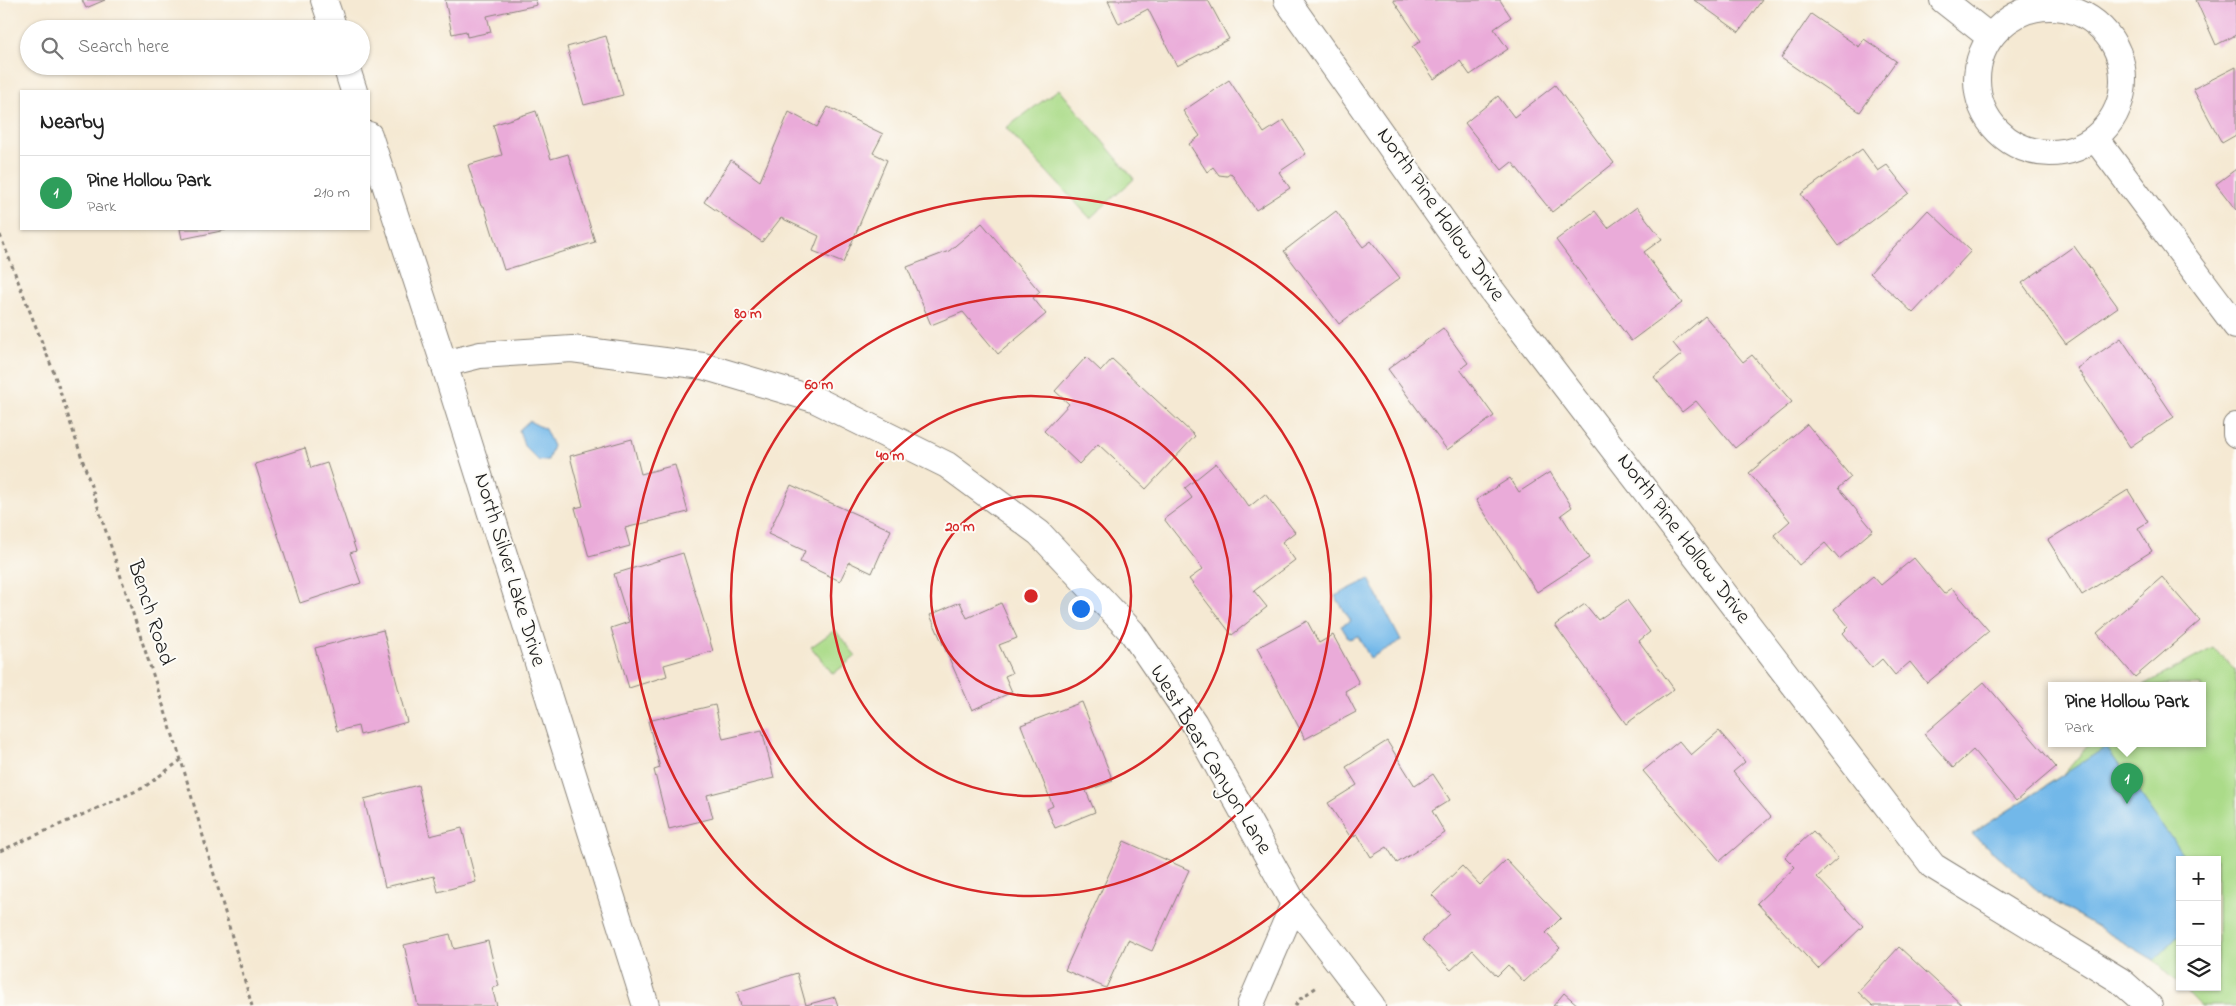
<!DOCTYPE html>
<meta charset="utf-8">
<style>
:root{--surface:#fff;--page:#f6f6f6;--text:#222;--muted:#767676;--line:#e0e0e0;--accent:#b5179e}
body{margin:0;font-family:"Indie Flower",sans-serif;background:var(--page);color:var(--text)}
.controls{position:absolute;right:15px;bottom:15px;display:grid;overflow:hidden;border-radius:0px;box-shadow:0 1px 4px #0004}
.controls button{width:45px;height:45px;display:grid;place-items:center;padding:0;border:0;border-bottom:1px solid var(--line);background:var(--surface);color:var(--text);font:25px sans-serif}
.you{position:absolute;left:1080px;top:608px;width:18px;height:18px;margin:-12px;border:4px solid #fff;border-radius:50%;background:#1a73e8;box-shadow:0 0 0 8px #1a73e833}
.badge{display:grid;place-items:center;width:32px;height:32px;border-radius:50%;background:var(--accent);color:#fff;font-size:16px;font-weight:700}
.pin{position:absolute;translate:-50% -41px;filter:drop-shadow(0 1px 2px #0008)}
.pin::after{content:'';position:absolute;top:26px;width:18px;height:15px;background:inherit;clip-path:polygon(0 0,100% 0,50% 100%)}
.popup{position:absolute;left:2048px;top:682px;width:158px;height:65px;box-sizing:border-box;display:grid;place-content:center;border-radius:0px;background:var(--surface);filter:drop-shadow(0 1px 4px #0005);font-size:16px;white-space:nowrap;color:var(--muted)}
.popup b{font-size:19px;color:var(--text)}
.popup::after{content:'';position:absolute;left:50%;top:100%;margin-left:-10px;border:10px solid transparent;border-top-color:var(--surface)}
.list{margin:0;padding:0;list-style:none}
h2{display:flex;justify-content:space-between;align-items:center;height:65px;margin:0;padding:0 20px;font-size:21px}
h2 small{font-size:16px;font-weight:400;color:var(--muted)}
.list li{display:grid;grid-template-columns:32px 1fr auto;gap:15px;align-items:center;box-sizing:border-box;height:75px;padding:0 20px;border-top:1px solid var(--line)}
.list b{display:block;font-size:19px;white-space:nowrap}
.list p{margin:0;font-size:16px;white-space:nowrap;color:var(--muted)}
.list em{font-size:16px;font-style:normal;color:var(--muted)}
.icon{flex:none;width:28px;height:28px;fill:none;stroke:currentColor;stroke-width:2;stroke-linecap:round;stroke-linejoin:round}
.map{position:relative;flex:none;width:2236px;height:1006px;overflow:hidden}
.search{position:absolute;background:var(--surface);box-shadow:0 1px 4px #0004;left:20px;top:20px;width:350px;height:55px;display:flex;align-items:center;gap:12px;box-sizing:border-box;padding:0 18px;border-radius:28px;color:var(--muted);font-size:19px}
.panel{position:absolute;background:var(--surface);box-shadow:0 1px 4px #0004;left:20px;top:90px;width:350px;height:140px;border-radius:0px}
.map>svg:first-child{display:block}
</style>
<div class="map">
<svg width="2236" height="1006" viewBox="0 0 2236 1006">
<rect width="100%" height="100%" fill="#fdfcf7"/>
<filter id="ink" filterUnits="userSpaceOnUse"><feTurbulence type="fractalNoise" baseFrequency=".02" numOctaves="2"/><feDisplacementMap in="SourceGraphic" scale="10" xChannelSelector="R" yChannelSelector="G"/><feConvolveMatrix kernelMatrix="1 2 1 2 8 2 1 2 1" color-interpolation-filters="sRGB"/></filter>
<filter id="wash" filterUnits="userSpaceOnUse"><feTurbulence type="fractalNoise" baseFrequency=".0096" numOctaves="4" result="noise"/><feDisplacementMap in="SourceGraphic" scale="20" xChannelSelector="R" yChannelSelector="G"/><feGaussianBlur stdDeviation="1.12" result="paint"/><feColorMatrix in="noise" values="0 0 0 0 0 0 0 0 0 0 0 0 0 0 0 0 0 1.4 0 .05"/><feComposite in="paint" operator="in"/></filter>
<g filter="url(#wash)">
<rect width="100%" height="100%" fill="#f5e9d3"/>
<!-- green -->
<path fill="#abdb89" stroke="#647c52" d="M 1059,89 L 1134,179 L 1090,218 L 1006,128 Z
M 835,630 L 856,656 L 833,674 L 811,647 Z
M 2213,648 L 2236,670 L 2236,1006 L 2201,1006 L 2182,987 L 2217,987 L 2217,860 L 2180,860 L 2180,985 L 2154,960 L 2043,895 L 1972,834 L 2064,774 L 2090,743 L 2202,743 L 2202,685 L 2144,685 Z"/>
<!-- water -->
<path fill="#72b8e9" stroke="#476a82" d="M 529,421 L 545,429 L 553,446 L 548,460 L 539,461 L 524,446 L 519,430 Z
M 1369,579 L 1401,641 L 1370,658 L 1358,636 L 1349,639 L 1341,626 L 1351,621 L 1335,596 Z
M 2106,747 L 2187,860 L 2180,860 L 2180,933 L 2154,960 L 2043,895 L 1972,834 Z"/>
<g id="blocks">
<!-- building -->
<path fill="#eaabd9" d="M 82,0 L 105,0 L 86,8 Z
M 445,0 L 536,0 L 537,5 L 487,16 L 491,32 L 467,37 L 466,31 L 452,34 Z
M 1110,0 L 1208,0 L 1229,39 L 1177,66 L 1148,9 L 1119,24 L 1108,1 Z
M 1393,0 L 1500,0 L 1511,17 L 1494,29 L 1508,49 L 1470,75 L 1460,61 L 1434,79 L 1412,47 L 1421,41 Z
M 1694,0 L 1762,0 L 1739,32 Z
M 2196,0 L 2236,0 L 2236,35 L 2216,45 Z
M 1811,14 L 1859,47 L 1864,39 L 1896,61 L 1860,112 L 1781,58 Z
M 606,36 L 623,95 L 584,105 L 567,47 Z
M 2236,67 L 2236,135 L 2222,143 L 2193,89 Z
M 1229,80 L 1264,133 L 1284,120 L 1306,154 L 1279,172 L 1290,188 L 1256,210 L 1231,173 L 1227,176 L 1219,175 L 1213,167 L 1207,172 L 1189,144 L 1200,136 L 1183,111 Z
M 1555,85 L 1614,163 L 1552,212 L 1512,162 L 1502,170 L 1465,123 L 1498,96 L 1514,117 Z
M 828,107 L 883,134 L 873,153 L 887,160 L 843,263 L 813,251 L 819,236 L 781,218 L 762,242 L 704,202 L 731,160 L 760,181 L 789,112 L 817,127 Z
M 536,111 L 551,159 L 568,154 L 595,242 L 504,270 L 484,206 L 481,206 L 468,165 L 502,155 L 493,125 Z
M 1862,149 L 1878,171 L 1887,165 L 1909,193 L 1839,246 L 1801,194 Z
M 2236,169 L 2236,210 L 2216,184 Z
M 1637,207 L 1662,239 L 1644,252 L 1682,303 L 1631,341 L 1556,240 L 1595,211 L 1608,228 Z
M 1928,210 L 1971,251 L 1913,313 L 1870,273 Z
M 1336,211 L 1363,247 L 1371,241 L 1400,278 L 1339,324 L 1284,251 Z
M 982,223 L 1040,292 L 1033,298 L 1046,314 L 998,354 L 963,312 L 931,325 L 907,267 L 949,251 Z
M 180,229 L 226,229 L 226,230 L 182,239 Z
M 2074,246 L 2118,307 L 2066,344 L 2022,283 Z
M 1705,316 L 1743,362 L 1752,355 L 1792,402 L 1735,448 L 1696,401 L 1682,412 L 1654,377 L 1682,354 L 1673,343 Z
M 1443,328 L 1468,363 L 1460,369 L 1494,416 L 1447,450 L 1388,369 Z
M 2121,338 L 2174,417 L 2130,447 L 2077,368 Z
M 1086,357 L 1101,371 L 1112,359 L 1195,436 L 1146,489 L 1098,444 L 1079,464 L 1044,431 L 1069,404 L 1055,391 Z
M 1807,424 L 1851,477 L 1838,488 L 1873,530 L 1839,559 L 1825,543 L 1799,565 L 1774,535 L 1790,521 L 1749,473 Z
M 632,439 L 641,474 L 675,465 L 688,512 L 625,528 L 630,546 L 589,557 L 575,508 L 583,506 L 570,456 Z
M 305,448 L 311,468 L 327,463 L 356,551 L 350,553 L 361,583 L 300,603 L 255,464 Z
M 1216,463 L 1249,507 L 1265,494 L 1295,532 L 1282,542 L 1295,560 L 1254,591 L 1267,607 L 1232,635 L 1189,579 L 1203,569 L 1164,519 L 1192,498 L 1185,488 Z
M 1550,472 L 1572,507 L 1561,515 L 1589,558 L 1537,592 L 1476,500 L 1510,478 L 1519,492 Z
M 791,485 L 891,530 L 872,573 L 849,562 L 840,581 L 800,562 L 805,551 L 768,534 Z
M 2128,490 L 2148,522 L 2138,528 L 2152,551 L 2082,595 L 2048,540 Z
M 683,553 L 713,651 L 664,665 L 667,676 L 629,688 L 611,628 L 629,622 L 614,574 Z
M 1914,558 L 1944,594 L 1952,588 L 1989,631 L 1927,683 L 1910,662 L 1895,675 L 1882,659 L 1872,668 L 1843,633 L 1849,627 L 1834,609 L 1873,576 L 1881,585 Z
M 2162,577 L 2200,621 L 2135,677 L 2097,633 Z
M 1627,600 L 1650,632 L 1639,641 L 1674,689 L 1626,724 L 1555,625 L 1585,604 L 1598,620 Z
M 960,602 L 967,618 L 1001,603 L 1017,638 L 999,645 L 1012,673 L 1005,676 L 1012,692 L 972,710 L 930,615 Z
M 1307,621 L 1319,643 L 1333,635 L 1359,683 L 1345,691 L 1356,712 L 1305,739 L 1257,648 Z
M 383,630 L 407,722 L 360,735 L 358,726 L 337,731 L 315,648 Z
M 1984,682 L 2056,767 L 2016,801 L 1973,750 L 1953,768 L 1924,734 Z
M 1082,702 L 1113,781 L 1086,791 L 1095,812 L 1055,828 L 1047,809 L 1053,806 L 1021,725 Z
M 715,705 L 723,739 L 762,730 L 774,778 L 707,795 L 713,818 L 669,829 L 654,770 L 660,768 L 648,721 Z
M 1719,731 L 1745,762 L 1733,772 L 1771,817 L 1720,861 L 1643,771 L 1679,741 L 1691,755 Z
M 1387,741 L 1415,786 L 1433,774 L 1450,800 L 1432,811 L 1445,833 L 1397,863 L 1387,847 L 1371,857 L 1357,834 L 1351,838 L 1328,803 L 1357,785 L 1346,767 Z
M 418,785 L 430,836 L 462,828 L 476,882 L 438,892 L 434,876 L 385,887 L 364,799 Z
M 1813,831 L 1838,858 L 1817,877 L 1863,926 L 1818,969 L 1757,903 L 1795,867 L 1785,857 Z
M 1124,841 L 1189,870 L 1152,951 L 1128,940 L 1106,988 L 1065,970 Z
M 1506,860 L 1561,918 L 1546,933 L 1560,948 L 1524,982 L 1508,965 L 1497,976 L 1473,950 L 1451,970 L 1422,940 L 1450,914 L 1432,895 L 1462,866 L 1480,885 Z
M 450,934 L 454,949 L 488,941 L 499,986 L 492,988 L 497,1006 L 418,1006 L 404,945 Z
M 1899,947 L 1963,1006 L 1873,1006 L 1858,992 Z
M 797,973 L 806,1005 L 835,997 L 838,1006 L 741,1006 L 737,992 Z
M 1564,993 L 1579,1006 L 1553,1006 Z"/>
</g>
</g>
<g filter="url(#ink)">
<use href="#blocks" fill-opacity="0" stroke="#888278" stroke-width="1"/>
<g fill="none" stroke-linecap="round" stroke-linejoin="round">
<!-- street casing -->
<g stroke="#888278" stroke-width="28">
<path id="street" d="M 324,0 L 334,29
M 1287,0 L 1493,292 L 1933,866 L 2121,981 L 2149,1006
M 1943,0 L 1990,37
M1977 80a73 73 0 1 1 146 0a73 73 0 1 1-146 0Z
M 346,66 L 354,91
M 369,135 L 444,364 L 646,1006
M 2095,138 L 2236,326
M 444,364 L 480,355 L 572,349 L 703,366 L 814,399 L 947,465 L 1039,533 L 1132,632 L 1194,723 L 1294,904 L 1372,1006
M 2236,426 L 2236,434
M 1250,1006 L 1294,904"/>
</g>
<!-- path -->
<path stroke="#888278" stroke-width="3" stroke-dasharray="4 4" stroke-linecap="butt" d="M 0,235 L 54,373 L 181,760 L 252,1006
M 0,851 L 143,788 L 181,760
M 1295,1006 L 1301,998 L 1317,987"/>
<!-- street -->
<use href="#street" stroke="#fff" stroke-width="26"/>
</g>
</g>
<!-- distance rings -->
<g fill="none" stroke="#d62828" stroke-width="2.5">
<circle cx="1031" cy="596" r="100"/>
<circle cx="1031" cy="596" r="200"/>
<circle cx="1031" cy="596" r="300"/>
<circle cx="1031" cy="596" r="400"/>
</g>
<g text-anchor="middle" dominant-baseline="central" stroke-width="4" stroke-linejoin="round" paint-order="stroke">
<!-- street labels -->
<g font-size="22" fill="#1c1c1c" stroke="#fdfcf7">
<text transform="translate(1440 215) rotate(55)">North Pine Hollow Drive</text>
<text transform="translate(1683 539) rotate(53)">North Pine Hollow Drive</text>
<text transform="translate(509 570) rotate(73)">North Silver Lake Drive</text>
<text transform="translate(150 613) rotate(72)">Bench Road</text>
<text transform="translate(1210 760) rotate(59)">West Bear Canyon Lane</text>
</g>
</g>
<circle cx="1031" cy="596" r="8" fill="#d62828" stroke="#fdfcf7" stroke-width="2.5"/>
<g font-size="15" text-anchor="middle" font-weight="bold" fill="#d62828" stroke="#fdfcf7" stroke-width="4" stroke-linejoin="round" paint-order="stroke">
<text x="748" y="318">80 m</text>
<text x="819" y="389">60 m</text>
<text x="890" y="460">40 m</text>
<text x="960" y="531">20 m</text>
</g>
</svg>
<div class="controls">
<button>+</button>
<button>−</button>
<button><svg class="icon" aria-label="layers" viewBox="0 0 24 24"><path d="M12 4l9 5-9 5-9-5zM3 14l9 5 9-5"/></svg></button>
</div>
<div class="you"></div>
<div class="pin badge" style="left:2127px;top:804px;background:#2e9e5b">1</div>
<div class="popup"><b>Pine Hollow Park</b>Park</div>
<div class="search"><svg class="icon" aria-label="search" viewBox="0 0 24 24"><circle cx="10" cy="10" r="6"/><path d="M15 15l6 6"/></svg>Search here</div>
<section class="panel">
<h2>Nearby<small></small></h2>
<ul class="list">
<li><span class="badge" style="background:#2e9e5b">1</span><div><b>Pine Hollow Park</b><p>Park</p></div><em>210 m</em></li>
</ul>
</section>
</div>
